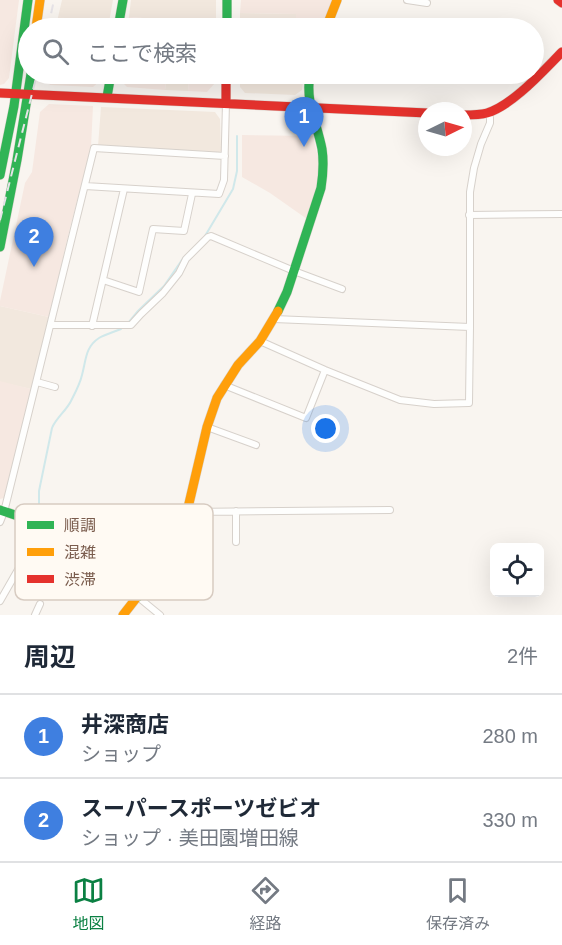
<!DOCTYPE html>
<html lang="ja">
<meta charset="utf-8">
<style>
:root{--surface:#fff;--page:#f2f2f3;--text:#1f2937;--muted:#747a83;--line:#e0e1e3;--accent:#0b8043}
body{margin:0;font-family:Arial,"Noto Sans JP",sans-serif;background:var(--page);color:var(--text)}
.controls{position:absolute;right:18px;bottom:18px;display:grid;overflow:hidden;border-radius:9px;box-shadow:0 6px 24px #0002}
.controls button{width:54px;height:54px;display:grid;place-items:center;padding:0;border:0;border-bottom:2px solid var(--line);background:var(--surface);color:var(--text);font:30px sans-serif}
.compass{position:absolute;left:418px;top:102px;width:54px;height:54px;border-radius:50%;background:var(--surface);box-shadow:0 6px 24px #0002;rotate:85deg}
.you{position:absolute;left:326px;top:429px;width:21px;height:21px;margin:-15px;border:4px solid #fff;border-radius:50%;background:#1a73e8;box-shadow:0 0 0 9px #1a73e833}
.badge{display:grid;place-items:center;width:39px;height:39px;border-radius:50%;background:var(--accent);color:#fff;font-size:20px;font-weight:700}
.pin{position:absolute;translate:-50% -50px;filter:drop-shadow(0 2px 3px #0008)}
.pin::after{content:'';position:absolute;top:32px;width:21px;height:18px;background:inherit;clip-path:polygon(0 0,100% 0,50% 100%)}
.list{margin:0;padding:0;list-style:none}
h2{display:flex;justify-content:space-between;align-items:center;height:78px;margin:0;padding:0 24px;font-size:26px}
h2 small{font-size:20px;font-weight:400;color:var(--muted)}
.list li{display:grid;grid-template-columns:39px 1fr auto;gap:18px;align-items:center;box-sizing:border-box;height:84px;padding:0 24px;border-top:2px solid var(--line)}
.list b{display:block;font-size:22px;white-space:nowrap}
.list p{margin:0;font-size:20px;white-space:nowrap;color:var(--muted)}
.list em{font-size:20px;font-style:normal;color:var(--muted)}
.icon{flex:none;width:33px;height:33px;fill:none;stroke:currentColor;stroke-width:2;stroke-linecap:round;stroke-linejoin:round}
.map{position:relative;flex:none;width:562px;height:615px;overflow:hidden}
.search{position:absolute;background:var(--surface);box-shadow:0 6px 24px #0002;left:18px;right:18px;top:18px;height:66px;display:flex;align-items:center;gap:15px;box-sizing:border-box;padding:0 21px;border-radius:33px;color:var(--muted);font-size:22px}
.sheet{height:246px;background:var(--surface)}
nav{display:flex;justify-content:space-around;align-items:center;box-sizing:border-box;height:84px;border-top:2px solid var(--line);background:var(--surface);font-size:16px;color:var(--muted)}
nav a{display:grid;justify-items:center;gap:3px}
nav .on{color:var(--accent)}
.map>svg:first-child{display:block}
</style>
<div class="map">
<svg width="562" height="615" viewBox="0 0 562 615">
<rect width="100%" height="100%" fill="#f9f5f0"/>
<!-- residential -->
<path fill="#f2e8de" d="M 62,0 L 113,0 L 108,28 L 71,28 L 56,26 Z
M 131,0 L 216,0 L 216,28 L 171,28 L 171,20 L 129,17 Z
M 240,13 L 296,14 L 296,28 L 240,28 Z
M 167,74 L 189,74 L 188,91 L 165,90 Z
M 240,74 L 304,74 L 302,90 L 295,95 L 245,93 L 240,87 Z
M 101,107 L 215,112 L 220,119 L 221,151 L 218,153 L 98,146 Z
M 0,306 L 49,317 L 31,389 L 0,382 Z"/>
<!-- commercial -->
<path fill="#f6e8e1" d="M 0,0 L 19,0 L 9,78 L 4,84 L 0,85 Z
M 241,0 L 333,0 L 321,28 L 296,28 L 296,14 L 240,13 Z
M 129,17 L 172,20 L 171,28 L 127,28 Z
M 44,74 L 102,74 L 101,80 L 93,87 L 50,85 L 43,77 Z
M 120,74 L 167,74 L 165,90 L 127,87 L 119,79 Z
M 189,74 L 215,74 L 215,83 L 207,92 L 188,91 Z
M 49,104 L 93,106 L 91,147 L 70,228 L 49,317 L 0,306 L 0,301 L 25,183 L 32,172 L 40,112 Z
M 242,135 L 313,136 L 319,162 L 317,186 L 307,219 L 270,193 L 242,177 Z
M 0,381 L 31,389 L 4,498 L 0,499 Z"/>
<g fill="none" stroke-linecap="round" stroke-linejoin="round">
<!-- stream -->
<path stroke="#d0e8ea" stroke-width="2" d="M 205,236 L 233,189 L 237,171 L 237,136
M 129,322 L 138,311 L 164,286 L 184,257
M 39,513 L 39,491 L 52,428 C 56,418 66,411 71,401 C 75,393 80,384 82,375 C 86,361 85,347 99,338 C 106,334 114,332 121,329"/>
<!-- street casing -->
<g stroke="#d7d1cb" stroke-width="8">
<path id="street" d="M 407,0 L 427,3
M 85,186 L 219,194 L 224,180 L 226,103
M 469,215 L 562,214
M 103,280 L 139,292 L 153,229 L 184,231 L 192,194
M 274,319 L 470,327 L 470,192 L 474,168 L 481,144 L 490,123 L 490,118 L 488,112
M 51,325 L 131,325 L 141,314 L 163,293 L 179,273 L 186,259 L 208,237 L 211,236 L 294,271 L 342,289
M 92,326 L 124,189
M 260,341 L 325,370 L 400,400 L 434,404 L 469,403 L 470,327
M 37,382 L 55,387
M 224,385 L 306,418 L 325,370
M 207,427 L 256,445
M 236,511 L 236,542
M 187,512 L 390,510
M 0,522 L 4,512 L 94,148 L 225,156
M 138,597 L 160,615
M 0,601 L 43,526
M 35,615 L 40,604"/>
</g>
<!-- fast casing -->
<g stroke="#d9d2cb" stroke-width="10">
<path id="fast" d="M 227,0 L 227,28
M 118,28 L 123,0
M 107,97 L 111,74
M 0,175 L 14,106 L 28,0
M 0,247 L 17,160 L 31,74
M 278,311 L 287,292 L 321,188 C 323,175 324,162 322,149 C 317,123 305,102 310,74
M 0,510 C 19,516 39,523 57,533 C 86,550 112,574 138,597"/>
</g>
<!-- slow casing -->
<g stroke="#d9d2cb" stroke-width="10">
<path id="slow" d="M 36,28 L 40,0
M 326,28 L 337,0
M 123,615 L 176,547 L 187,512 L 207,427 L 217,398 L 238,365 L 260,341 L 278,311"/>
</g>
<!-- jam casing -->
<g stroke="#d9d2cb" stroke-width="10">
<path id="jam" d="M 558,0 L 562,3
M 226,74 L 226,103
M 0,93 L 427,113
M 463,115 C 471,115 480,115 487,113 C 513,105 543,71 562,52"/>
</g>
<!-- street -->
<use href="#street" stroke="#fefefd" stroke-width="6"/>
<!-- fast -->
<use href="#fast" stroke="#30b455" stroke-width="9"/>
<!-- slow -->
<use href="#slow" stroke="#ff9f0a" stroke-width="9"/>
<!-- jam -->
<use href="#jam" stroke="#e5322d" stroke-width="9"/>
<!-- rail -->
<path stroke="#e6e3e7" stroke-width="2" stroke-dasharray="9 6" stroke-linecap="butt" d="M 48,28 L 54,0
M 0,220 L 37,74"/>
</g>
<!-- legend -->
<rect x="15" y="504" width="198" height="96" rx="9" fill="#fffaf3" stroke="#d7cbc1" stroke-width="1.5"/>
<rect x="27" y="521" width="27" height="8" fill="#30b455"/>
<rect x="27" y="548" width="27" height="8" fill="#ff9f0a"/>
<rect x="27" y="575" width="27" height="8" fill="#e5322d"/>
<g font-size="16" fill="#7a5c4d">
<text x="64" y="531">順調</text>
<text x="64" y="558">混雑</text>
<text x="64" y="585">渋滞</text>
</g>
</svg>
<div class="controls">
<button><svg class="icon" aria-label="locate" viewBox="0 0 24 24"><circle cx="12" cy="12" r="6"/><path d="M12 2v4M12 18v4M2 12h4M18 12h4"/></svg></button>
</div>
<svg class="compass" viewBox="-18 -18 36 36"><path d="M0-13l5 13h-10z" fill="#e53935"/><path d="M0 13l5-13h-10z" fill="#747a83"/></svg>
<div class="you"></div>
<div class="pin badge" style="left:304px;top:147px;background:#3f7fe0">1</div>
<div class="pin badge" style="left:34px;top:267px;background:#3f7fe0">2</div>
<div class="search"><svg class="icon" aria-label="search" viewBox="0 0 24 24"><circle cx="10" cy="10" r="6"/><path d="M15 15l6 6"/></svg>ここで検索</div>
</div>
<section class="sheet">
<h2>周辺<small>2件</small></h2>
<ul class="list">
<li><span class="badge" style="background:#3f7fe0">1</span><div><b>井深商店</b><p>ショップ</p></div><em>280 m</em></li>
<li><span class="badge" style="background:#3f7fe0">2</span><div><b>スーパースポーツゼビオ</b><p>ショップ · 美田園増田線</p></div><em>330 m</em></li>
</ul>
</section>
<nav>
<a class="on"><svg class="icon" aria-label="map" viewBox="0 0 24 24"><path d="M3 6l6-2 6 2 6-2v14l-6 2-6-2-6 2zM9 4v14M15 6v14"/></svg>地図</a>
<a><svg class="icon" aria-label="directions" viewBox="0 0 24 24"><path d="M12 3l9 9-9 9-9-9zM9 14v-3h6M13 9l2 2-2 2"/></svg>経路</a>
<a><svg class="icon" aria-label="saved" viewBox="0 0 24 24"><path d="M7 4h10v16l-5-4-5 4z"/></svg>保存済み</a>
</nav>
